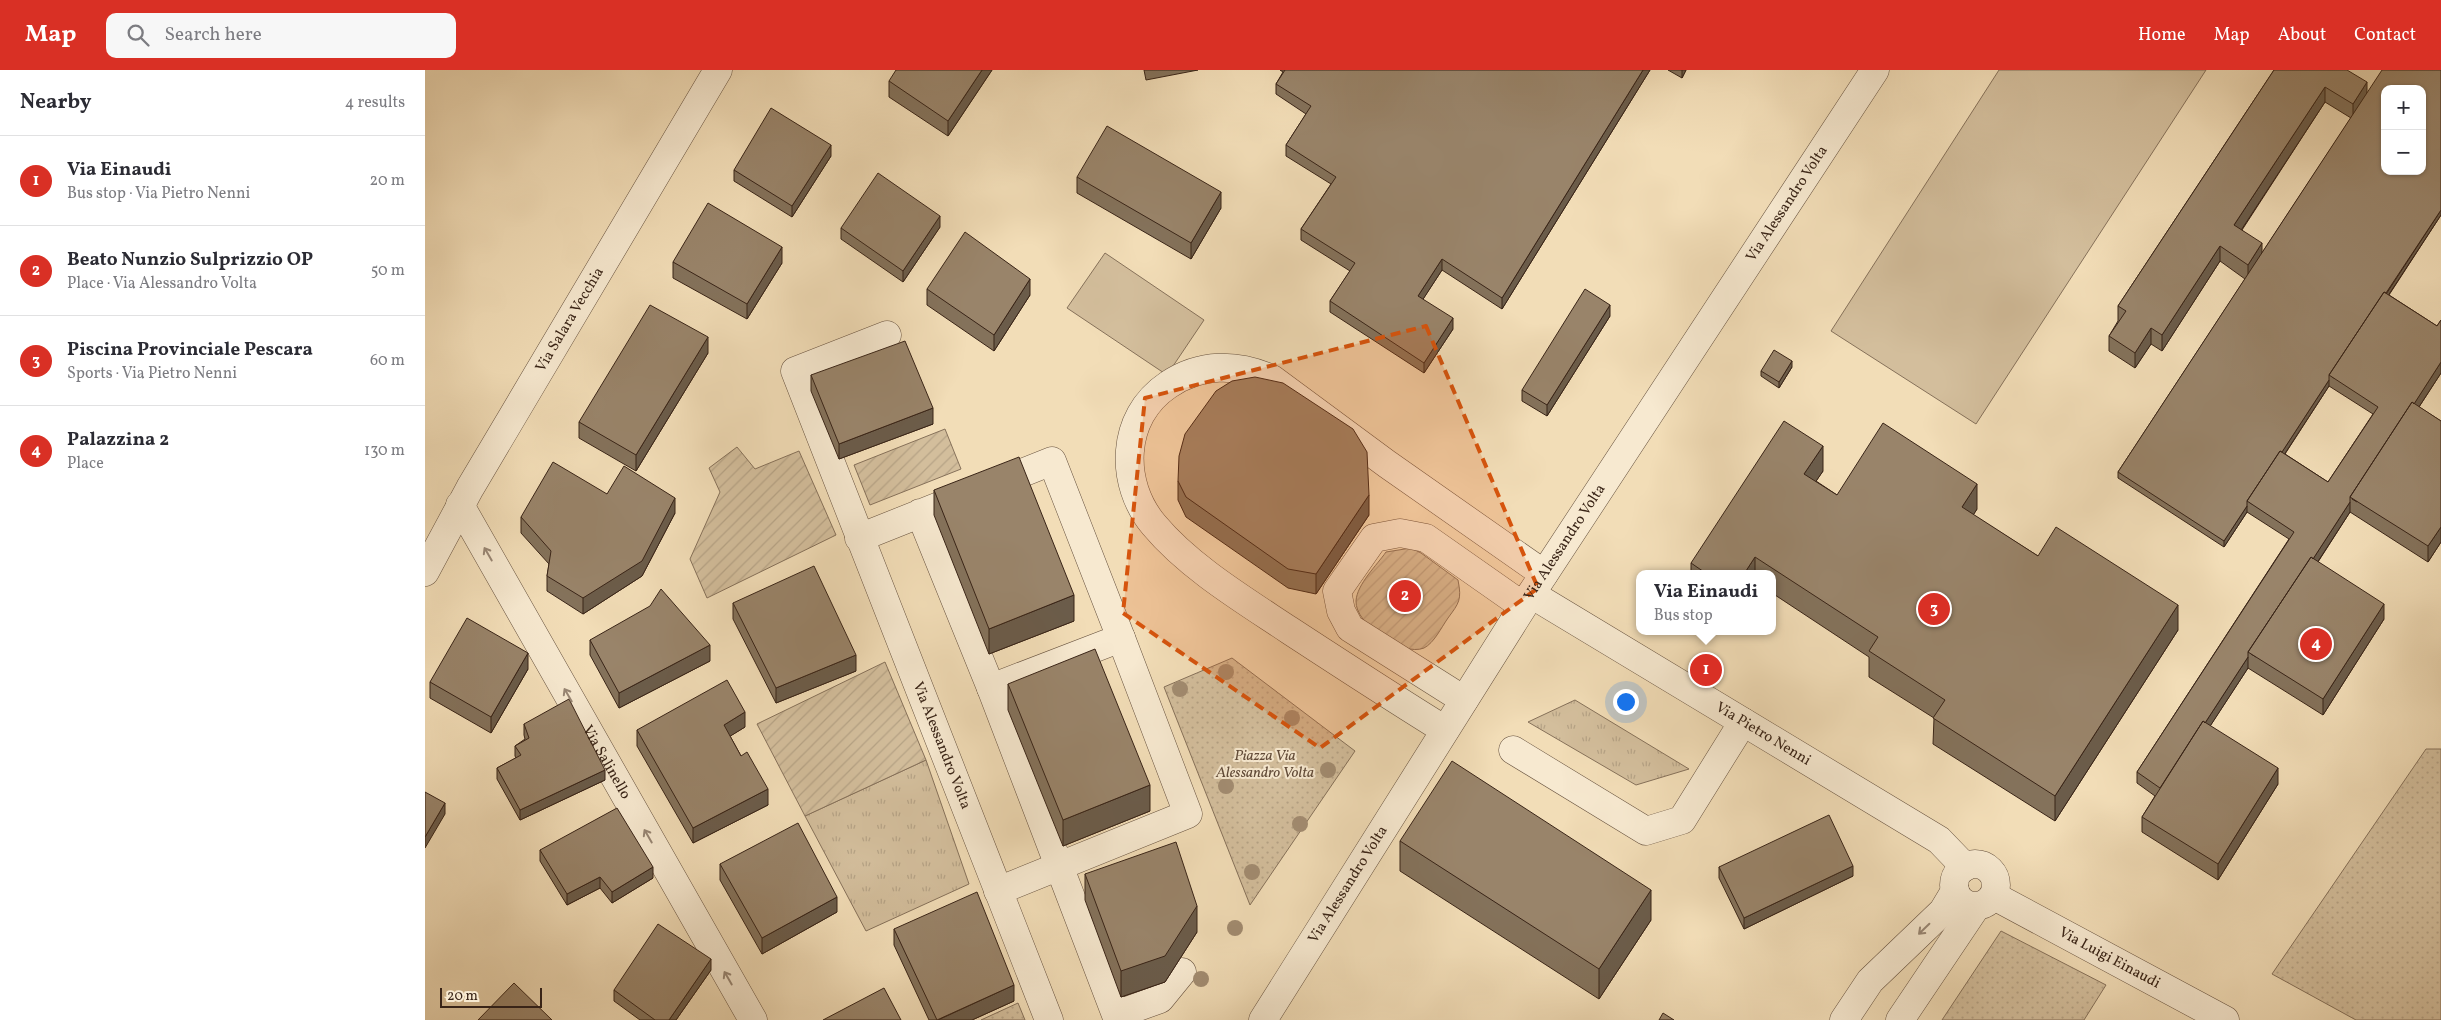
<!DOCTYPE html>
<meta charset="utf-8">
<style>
:root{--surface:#fff;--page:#f7f7f7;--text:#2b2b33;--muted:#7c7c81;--line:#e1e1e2;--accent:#d93025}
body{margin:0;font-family:Vollkorn,serif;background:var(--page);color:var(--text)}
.controls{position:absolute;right:15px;top:15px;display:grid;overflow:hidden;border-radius:10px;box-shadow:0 1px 4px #0004}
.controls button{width:45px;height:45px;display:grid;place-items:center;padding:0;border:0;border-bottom:1px solid var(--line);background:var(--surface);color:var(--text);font:25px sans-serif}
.scale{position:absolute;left:15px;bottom:12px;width:102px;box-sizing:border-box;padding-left:5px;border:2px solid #392417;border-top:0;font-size:14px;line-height:18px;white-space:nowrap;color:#392417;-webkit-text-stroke:4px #f7e9d0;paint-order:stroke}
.you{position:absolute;left:1200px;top:631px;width:18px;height:18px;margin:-12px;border:4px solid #fff;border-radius:50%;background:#1a73e8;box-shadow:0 0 0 8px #1a73e833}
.badge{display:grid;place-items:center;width:32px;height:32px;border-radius:50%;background:var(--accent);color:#fff;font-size:16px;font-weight:700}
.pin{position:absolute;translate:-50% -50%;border:2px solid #fff;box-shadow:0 1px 5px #0006}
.popup{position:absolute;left:1211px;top:500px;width:140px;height:65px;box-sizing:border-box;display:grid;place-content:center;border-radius:10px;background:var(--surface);filter:drop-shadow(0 1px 4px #0005);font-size:16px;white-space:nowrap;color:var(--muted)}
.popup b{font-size:19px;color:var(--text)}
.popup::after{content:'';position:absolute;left:50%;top:100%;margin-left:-10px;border:10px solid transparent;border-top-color:var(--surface)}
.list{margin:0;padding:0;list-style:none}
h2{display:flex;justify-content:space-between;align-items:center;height:65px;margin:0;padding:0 20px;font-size:21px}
h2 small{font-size:16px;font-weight:400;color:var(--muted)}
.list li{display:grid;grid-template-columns:32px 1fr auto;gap:15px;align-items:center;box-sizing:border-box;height:90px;padding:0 20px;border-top:1px solid var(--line)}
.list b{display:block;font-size:19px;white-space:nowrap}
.list p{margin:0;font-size:16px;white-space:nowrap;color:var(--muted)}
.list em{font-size:16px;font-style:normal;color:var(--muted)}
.icon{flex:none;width:28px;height:28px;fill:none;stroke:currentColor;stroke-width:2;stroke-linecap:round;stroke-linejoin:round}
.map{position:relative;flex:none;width:2016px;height:950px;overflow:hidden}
header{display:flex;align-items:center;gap:30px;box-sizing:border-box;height:70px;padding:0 25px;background:var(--accent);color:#fff}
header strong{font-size:24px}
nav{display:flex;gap:28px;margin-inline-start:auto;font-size:18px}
.search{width:350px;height:45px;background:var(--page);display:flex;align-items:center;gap:12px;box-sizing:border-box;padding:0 18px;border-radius:10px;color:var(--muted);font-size:19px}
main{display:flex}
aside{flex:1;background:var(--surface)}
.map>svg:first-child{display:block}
</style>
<header>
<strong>Map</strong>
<div class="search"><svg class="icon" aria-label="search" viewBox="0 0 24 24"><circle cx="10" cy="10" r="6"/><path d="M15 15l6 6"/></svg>Search here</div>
<nav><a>Home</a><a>Map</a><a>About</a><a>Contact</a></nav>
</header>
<main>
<aside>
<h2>Nearby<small>4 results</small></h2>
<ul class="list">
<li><span class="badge">1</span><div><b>Via Einaudi</b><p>Bus stop · Via Pietro Nenni</p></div><em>20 m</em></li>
<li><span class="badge">2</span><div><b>Beato Nunzio Sulprizzio OP</b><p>Place · Via Alessandro Volta</p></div><em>50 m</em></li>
<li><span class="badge">3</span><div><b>Piscina Provinciale Pescara</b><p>Sports · Via Pietro Nenni</p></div><em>60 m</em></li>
<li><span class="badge">4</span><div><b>Palazzina 2</b><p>Place</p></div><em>130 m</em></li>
</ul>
</aside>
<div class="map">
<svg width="2016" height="950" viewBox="0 0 2016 950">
<defs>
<pattern id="grass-tufts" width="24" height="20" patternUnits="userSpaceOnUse" patternTransform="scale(1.25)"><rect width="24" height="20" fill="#d3be9c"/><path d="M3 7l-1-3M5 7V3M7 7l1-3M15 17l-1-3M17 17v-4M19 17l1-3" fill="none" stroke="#b6a386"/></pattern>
<pattern id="park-dots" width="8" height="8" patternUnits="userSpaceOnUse" patternTransform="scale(1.25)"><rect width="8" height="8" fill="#d3be9c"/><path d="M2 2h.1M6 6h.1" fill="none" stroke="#b6a386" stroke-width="1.8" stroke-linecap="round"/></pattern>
<pattern id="garden-furrows" width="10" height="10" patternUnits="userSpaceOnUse" patternTransform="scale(1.25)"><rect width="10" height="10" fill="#d3be9c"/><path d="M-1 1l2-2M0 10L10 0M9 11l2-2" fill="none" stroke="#b6a386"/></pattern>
</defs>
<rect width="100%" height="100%" fill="#f2ddb7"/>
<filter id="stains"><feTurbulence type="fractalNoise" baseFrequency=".004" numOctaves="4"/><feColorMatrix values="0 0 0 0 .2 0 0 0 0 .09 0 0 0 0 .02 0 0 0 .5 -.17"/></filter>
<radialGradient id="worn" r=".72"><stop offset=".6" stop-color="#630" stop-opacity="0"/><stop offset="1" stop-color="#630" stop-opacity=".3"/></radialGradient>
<!-- grass -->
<path fill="url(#grass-tufts)" stroke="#86715a" d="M 1150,630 L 1264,699 L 1211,715 L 1103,652 Z
M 501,690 L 544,814 L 441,861 L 380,746 Z"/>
<!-- park -->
<path fill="url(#park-dots)" stroke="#86715a" d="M 807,588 L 930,681 L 825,835 L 739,617 Z
M 2001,679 L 2016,679 L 2016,950 L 1931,950 L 1847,904 Z
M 1576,861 L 1681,915 L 1659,950 L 1517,950 Z
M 593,933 L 600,950 L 556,950 Z"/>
<!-- garden -->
<path fill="url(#garden-furrows)" stroke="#86715a" d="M 520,359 L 536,399 L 445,435 L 429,395 Z
M 312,377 L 330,399 L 374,381 L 411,465 L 282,528 L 265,489 L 295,422 L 284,398 Z
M 986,478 L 996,483 L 1033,510 C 1037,530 1034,533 1023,548 C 1016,558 1009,573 999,578 C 977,587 930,554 931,531 C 932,514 952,495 961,482 Z
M 460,592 L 501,690 L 380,746 L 332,654 Z"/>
<!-- pitch -->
<path fill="#d3be9c" stroke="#86715a" d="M 1574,0 L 1781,0 L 1551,354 L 1406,261 Z
M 680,183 L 779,250 L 742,305 L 642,238 Z"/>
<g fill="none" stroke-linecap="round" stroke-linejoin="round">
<!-- minor casing -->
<g stroke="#67523f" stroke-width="29">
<g id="minor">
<path id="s1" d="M 462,265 L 370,301 L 624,950"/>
<path id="s2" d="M 35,435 L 328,950"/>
<path d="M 434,468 L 627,391 L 696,568 L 566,618 L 495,443"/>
<path id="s3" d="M 0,502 L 45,418 L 293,0"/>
<path id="s4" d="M 1106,524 L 1514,770 L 1540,797"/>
<path d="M 566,618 L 691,945 L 735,929 L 757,902"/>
<path d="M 1039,630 L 925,558 L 916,541 L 912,521 L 949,468 L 975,463 L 1001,468 L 1098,536"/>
<path d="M 1020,660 C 968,628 916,594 864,560 C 819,530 764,497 729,455 C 694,414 695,347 743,315 C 775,293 812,293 847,309 L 962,394 L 1119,504"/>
<path d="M 1088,680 L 1221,761 L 1257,750 L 1318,652"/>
<circle cx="1550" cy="815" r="21"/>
<path d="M 573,821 L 763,744 L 696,568"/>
<path id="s5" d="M 1569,826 L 1800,950"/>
<path id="s6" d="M 838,950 L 1106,524 L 1450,0"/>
<path d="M 1419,950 L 1445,911 L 1518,841 L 1530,821"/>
<path d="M 1475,950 L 1551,837"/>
</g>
</g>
<!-- minor -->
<use href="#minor" stroke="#f7e9d0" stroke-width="28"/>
</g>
<!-- trees -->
<g fill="#a28c71">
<circle cx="801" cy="602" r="8"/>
<circle cx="755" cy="619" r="8"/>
<circle cx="867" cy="648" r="8"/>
<circle cx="903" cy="700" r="8"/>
<circle cx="801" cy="716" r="8"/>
<circle cx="875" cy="754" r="8"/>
<circle cx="827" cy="802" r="8"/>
<circle cx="810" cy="858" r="8"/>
<circle cx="776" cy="909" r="8"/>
</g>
<!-- wall -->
<path fill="#84725b" stroke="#392417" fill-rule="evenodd" d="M 567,0 L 523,66 L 464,27 L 464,11 Z
M 719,0 L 773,0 L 721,10 Z
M 855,0 L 1225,0 L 1077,239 L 1017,200 L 998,229 L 1028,259 L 999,303 L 905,242 L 905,231 L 925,201 L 876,170 L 876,159 L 906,114 L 861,86 L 861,75 L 881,44 L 851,24 L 851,14 L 858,2 Z
M 1243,0 L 1261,0 L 1257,8 Z
M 1849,0 L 1942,22 L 2016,145 L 1964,225 L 2012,256 L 2016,250 L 2016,303 L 1994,337 L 2016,351 L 2016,472 L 2003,492 L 1925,442 L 1893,492 L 1959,549 L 1898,645 L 1823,598 L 1785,656 L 1853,714 L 1793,810 L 1717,762 L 1717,747 L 1730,726 L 1712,713 L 1712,702 L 1864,469 L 1822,442 L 1799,477 L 1693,408 L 1693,402 L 1820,209 L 1795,191 L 1737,281 L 1726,274 L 1710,298 L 1684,281 L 1684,266 L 1693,251 L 1693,236 ZM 1900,32 L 1926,48 L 1837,183 L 1817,160 ZM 1904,316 L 1948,344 L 1903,412 L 1860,384 Z
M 406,86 L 367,147 L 309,111 L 309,100 Z
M 652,107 L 796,138 L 766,189 L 652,123 Z
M 515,157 L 478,212 L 416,169 L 416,158 Z
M 248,192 L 357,193 L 322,249 L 248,208 Z
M 502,219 L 605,225 L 569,281 L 502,235 Z
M 1185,246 L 1122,346 L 1097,331 L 1097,320 Z
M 283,283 L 211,401 L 154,368 L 154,352 Z
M 1367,297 L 1354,318 L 1336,306 L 1336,301 Z
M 386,305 L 508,354 L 414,389 L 386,321 Z
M 1398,401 L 1391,411 L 1412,425 L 1552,439 L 1548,445 L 1613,486 L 1753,560 L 1630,751 L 1508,674 L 1509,648 L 1444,607 L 1444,587 L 1347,523 L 1347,504 L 1266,504 L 1266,493 Z
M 753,411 L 944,445 L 891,524 L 863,518 L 761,447 L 753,430 Z
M 509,420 L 649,551 L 564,584 L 509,445 Z
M 182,424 L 250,443 L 217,506 L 158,544 L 122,521 L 122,506 L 124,494 L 96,463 L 96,447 Z
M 308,533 L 431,601 L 351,633 L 308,549 Z
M 165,570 L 285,591 L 194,638 L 165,585 Z
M 103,599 L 66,663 L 5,628 L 5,612 Z
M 583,614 L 725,741 L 638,776 L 583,640 Z
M 99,654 L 180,710 L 95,750 L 72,709 L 72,698 L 91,688 L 90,686 L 90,676 L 100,669 L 99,665 Z
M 320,657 L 305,666 L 343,735 L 268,773 L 212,676 L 212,660 Z
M 975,771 L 1226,850 L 1174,929 L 975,801 Z
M 115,780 L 228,808 L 187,833 L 175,818 L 142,835 L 115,791 Z
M 295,794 L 412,842 L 337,884 L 295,810 Z
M 1294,797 L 1428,806 L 1319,859 L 1294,808 Z
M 660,804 L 772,862 L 740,912 L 696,927 L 660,830 Z
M 469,859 L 589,931 L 547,950 L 504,950 L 469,875 Z
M 286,900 L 251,950 L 215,950 L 189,931 L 189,920 Z"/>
<!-- shaded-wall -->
<path fill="#6b5c4a" stroke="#392417" d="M 557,0 L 567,0 L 523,66 L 523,51 Z
M 1218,0 L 1225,0 L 1077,239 L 1077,228 Z
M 1257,0 L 1261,0 L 1257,8 Z
M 1942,12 L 1942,28 L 1928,50 L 1928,34 Z
M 1900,17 L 1900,32 L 1809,171 L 1809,155 Z
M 406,75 L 406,86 L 367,147 L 367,136 Z
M 796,122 L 796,138 L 766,189 L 766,173 Z
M 2016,140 L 2016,145 L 1909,308 L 1907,307 Z
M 515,146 L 515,157 L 478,212 L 478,201 Z
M 1837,173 L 1837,189 L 1823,211 L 1823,195 Z
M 1795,176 L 1795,191 L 1737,281 L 1737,265 Z
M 357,177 L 357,193 L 322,249 L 322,234 Z
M 1017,189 L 1017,200 L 993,237 L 993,226 Z
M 605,209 L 605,225 L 569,281 L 569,265 Z
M 1185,235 L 1185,246 L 1122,346 L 1122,335 Z
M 1028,248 L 1028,259 L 999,303 L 999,293 Z
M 1726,258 L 1726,274 L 1710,298 L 1710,283 Z
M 283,267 L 283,283 L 211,401 L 211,385 Z
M 1367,291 L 1367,297 L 1354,318 L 1354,312 Z
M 2016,292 L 2016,303 L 1932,432 L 1927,429 Z
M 1904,310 L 1904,316 L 1827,434 L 1824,432 Z
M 508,338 L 508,354 L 414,389 L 414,374 Z
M 1398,376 L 1398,401 L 1379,429 L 1379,404 Z
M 1552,414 L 1552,439 L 1537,463 L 1537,437 Z
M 944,425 L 944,445 L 891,524 L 891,504 Z
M 250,428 L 250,443 L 217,506 L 158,544 L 158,528 Z
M 1925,432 L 1925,442 L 1831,587 L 1826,584 Z
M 1822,436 L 1822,442 L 1799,477 L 1799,471 Z
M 2016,457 L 2016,472 L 2003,492 L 2003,476 Z
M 1330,487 L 1330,504 L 1319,504 Z
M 649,525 L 649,551 L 564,584 L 564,559 Z
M 1959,534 L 1959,549 L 1898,645 L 1898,629 Z
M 1753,535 L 1753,560 L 1630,751 L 1630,726 Z
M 285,575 L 285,591 L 194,638 L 194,623 Z
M 103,583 L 103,599 L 66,663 L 66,647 Z
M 431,585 L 431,601 L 351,633 L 351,618 Z
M 1823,587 L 1823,598 L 1737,730 L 1737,719 Z
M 320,642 L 320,657 L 299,670 L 299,655 Z
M 1853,698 L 1853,714 L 1793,810 L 1793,794 Z
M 180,700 L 180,710 L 95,750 L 95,740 Z
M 725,715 L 725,741 L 638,776 L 638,750 Z
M 343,719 L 343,735 L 268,773 L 268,758 Z
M 20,733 L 20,744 L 0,778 L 0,767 Z
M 1428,796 L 1428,806 L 1319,859 L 1319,848 Z
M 228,797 L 228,808 L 187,833 L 187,822 Z
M 175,807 L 175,818 L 142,835 L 142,824 Z
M 1226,820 L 1226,850 L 1174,929 L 1174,899 Z
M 412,827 L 412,842 L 337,884 L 337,868 Z
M 772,836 L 772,862 L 740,912 L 696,927 L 696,901 Z
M 286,889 L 286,900 L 251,950 L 244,950 Z
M 589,915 L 589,931 L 547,950 L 513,950 Z"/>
<!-- building -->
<path fill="#99846a" stroke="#392417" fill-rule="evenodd" d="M 471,0 L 557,0 L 523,51 L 464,11 Z
M 860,0 L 1218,0 L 1077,228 L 1017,189 L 993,226 L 1028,248 L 999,293 L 905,231 L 930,193 L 876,159 L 911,107 L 861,75 L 886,36 L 851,14 Z
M 1849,0 L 1922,0 L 1942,12 L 1928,34 L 1900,17 L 1809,155 L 1837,173 L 1823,195 L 1795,176 L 1737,265 L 1726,258 L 1710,283 L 1684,266 L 1701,241 L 1693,236 Z
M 1957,0 L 2016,0 L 2016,140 L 1961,223 L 1959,222 L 1904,305 L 1904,310 L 1857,382 L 1855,381 L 1822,431 L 1822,436 L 1799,471 L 1693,402 ZM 1960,19 L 1997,19 L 1997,101 L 1960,101 Z
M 346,38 L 406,75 L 367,136 L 309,100 Z
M 682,56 L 796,122 L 766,173 L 652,107 Z
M 453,103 L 515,146 L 478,201 L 416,158 Z
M 283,133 L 357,177 L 322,234 L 248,192 Z
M 540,162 L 605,209 L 569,265 L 502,219 Z
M 1160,219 L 1185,235 L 1122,335 L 1097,320 Z
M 1959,222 L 2012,256 L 2016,250 L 2016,292 L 1989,334 L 1987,332 L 1925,427 L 1925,432 L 1888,489 L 1886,487 L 1823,582 L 1823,587 L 1780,653 L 1778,651 L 1735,718 L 1712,702 L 1869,462 L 1822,431 L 1855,381 L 1903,412 L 1953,337 L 1904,305 Z
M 225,235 L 283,267 L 211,385 L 154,352 Z
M 480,271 L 508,338 L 414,374 L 386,305 Z
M 1349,280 L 1367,291 L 1354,312 L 1336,301 Z
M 830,307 L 858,313 L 928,359 L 942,382 L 944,425 L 891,504 L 863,499 L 761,427 L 753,411 L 754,386 L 760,364 L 791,321 L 807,311 Z
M 1987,332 L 2016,351 L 2016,457 L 2003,476 L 1925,427 Z
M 1359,351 L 1398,376 L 1379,404 L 1412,425 L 1458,353 L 1552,414 L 1537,437 L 1613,486 L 1631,457 L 1753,535 L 1630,726 L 1508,648 L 1520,630 L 1444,581 L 1453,567 L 1330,487 L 1319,504 L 1282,504 L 1266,493 Z
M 594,387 L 649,525 L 564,559 L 509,420 Z
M 128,392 L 182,424 L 199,396 L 250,428 L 217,491 L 158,528 L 122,506 L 126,481 L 96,447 Z
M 1886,487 L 1959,534 L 1898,629 L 1823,582 Z
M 389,496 L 431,585 L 351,618 L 308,533 Z
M 236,519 L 285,575 L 194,623 L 165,570 L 225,536 Z
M 42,548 L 103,583 L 66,647 L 5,612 Z
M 670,579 L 725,715 L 638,750 L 583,614 Z
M 302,610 L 320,642 L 299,655 L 316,686 L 322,682 L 343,719 L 268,758 L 212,660 Z
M 144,629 L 180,700 L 95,740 L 72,698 L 96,685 L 90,676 L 104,668 L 99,654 Z
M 1778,651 L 1853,698 L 1793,794 L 1717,747 Z
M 1027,691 L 1226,820 L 1174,899 L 975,771 Z
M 0,722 L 20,733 L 0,767 Z
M 192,738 L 228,797 L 187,822 L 175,807 L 142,824 L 115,780 Z
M 1404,745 L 1428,796 L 1319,848 L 1294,797 Z
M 373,753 L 412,827 L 337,868 L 295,794 Z
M 751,772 L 772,836 L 740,886 L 696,901 L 660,804 Z
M 552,822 L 589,915 L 512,950 L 469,859 Z
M 233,854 L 286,889 L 244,950 L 230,950 L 189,920 Z
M 89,913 L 127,950 L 53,950 Z
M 459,918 L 476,950 L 398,950 Z
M 1238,943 L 1249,950 L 1234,950 Z"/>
<!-- one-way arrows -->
<defs><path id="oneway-shaft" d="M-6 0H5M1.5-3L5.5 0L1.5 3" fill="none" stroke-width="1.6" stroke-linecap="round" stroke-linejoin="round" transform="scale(1.25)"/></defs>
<g stroke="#988674">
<use href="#oneway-shaft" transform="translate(63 484) rotate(-120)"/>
<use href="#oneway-shaft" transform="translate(143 625) rotate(-120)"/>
<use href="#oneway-shaft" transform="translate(223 766) rotate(-120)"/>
<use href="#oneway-shaft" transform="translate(1499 859) rotate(136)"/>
<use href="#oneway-shaft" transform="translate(303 908) rotate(-120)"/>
</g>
<!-- marked area -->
<path fill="#d6540d" fill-opacity="0.2" stroke="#d6540d" stroke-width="4" stroke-dasharray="10 6" stroke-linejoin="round" d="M 1001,256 L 1113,518 L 895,678 L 698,543 L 720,328 Z"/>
<g text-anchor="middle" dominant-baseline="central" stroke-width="4" stroke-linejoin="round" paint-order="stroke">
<!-- street labels -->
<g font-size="15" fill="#392417" stroke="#f7e9d0">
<text stroke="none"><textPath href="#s6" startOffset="970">Via Alessandro Volta</textPath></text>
<text stroke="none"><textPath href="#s3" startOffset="291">Via Salara Vecchia</textPath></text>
<text stroke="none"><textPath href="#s6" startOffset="565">Via Alessandro Volta</textPath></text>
<text stroke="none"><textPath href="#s4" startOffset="271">Via Pietro Nenni</textPath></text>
<text stroke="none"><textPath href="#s1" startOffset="501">Via Alessandro Volta</textPath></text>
<text stroke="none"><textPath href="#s2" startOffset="296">Via Salinello</textPath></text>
<text stroke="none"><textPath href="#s6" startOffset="160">Via Alessandro Volta</textPath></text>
<text stroke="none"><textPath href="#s5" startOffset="131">Via Luigi Einaudi</textPath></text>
</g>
<!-- park labels -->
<g font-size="15" font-style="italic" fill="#604a38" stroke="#f7e9d0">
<text x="840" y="686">Piazza Via<tspan x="840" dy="17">Alessandro Volta</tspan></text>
</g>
</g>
<rect width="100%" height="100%" filter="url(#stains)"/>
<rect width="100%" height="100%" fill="url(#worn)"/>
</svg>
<div class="controls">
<button>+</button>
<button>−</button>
</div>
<div class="scale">20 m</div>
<div class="you"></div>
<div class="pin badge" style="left:1281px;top:600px">1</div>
<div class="popup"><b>Via Einaudi</b>Bus stop</div>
<div class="pin badge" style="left:980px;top:526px">2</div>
<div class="pin badge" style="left:1509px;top:539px">3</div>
<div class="pin badge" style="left:1891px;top:574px">4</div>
</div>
</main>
